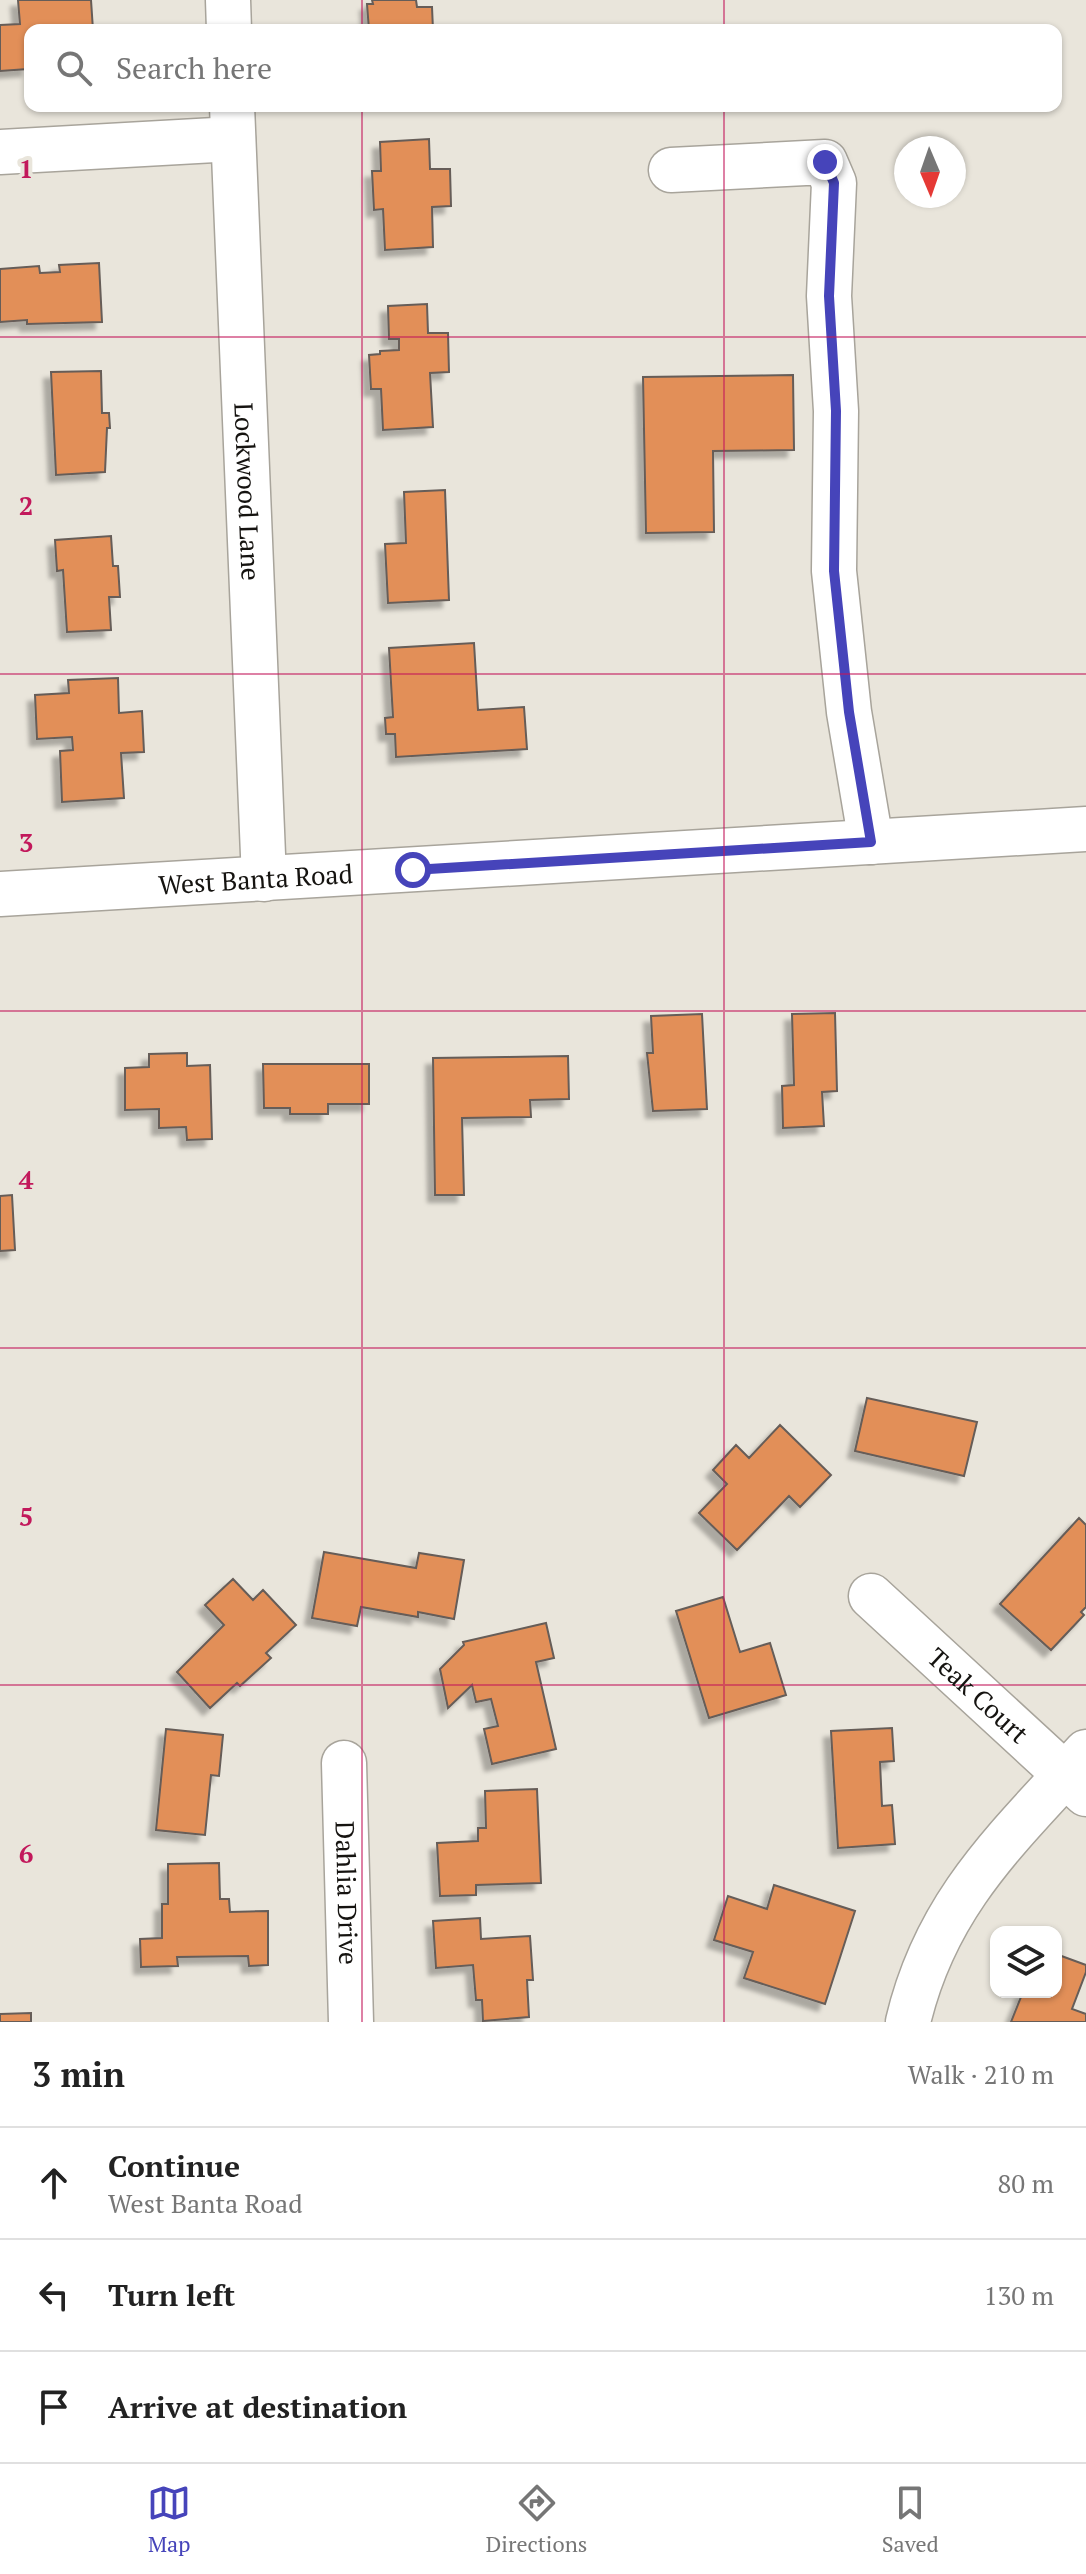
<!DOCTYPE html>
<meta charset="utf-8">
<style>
:root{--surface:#fff;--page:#f6f6f6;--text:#222;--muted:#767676;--line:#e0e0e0;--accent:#4644ba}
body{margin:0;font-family:"PT Serif",serif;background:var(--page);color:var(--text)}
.controls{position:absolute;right:24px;bottom:24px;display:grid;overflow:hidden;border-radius:16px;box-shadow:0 2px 6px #0004}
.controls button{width:72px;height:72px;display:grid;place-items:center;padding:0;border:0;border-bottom:2px solid var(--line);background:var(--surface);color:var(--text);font:40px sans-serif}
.compass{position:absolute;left:894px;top:136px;width:72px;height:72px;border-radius:50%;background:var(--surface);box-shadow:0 2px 6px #0004;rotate:178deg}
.stop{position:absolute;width:24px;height:24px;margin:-18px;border:6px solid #4644ba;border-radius:50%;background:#fff}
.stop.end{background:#4644ba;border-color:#fff;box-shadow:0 2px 8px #0008}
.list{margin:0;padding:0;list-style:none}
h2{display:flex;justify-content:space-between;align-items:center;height:104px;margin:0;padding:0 32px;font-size:34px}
h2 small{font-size:26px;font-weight:400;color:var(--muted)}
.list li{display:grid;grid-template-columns:52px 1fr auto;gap:24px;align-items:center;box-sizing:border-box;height:112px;padding:0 32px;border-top:2px solid var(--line)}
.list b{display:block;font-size:30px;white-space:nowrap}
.list p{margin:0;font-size:26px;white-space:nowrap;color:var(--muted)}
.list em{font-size:26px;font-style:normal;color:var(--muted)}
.icon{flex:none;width:44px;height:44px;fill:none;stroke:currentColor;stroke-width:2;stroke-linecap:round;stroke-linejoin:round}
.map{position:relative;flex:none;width:1086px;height:2022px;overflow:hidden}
.search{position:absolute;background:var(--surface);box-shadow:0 2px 6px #0004;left:24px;right:24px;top:24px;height:88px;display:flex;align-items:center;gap:20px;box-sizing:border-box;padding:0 28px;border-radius:16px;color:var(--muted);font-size:30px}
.sheet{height:440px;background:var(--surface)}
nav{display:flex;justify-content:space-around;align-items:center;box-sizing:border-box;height:112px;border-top:2px solid var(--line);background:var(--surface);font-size:22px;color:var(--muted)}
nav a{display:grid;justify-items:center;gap:4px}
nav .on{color:var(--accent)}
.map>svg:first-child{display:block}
</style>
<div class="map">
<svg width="1086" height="2022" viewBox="0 0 1086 2022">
<defs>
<filter id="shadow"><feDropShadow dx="-7" dy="7" stdDeviation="2" flood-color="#0004"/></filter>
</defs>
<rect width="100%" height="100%" fill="#e9e5db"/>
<!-- building -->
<path fill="#e28f59" stroke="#665d58" stroke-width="2" filter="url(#shadow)" d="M 18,0 L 91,0 L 93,30 L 30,30 L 28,69 L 0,71 L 0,25 L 20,24 Z
M 372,0 L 416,0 L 417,7 L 432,7 L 433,30 L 369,30 L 367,4 L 373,4 Z
M 429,139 L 430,169 L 450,169 L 451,206 L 432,207 L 433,247 L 385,250 L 383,209 L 374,210 L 372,171 L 381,171 L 380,142 Z
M 99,263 L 102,322 L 27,324 L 27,320 L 0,322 L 0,269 L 39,266 L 40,273 L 60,272 L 59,265 Z
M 427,304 L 428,333 L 448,333 L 449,372 L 430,373 L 433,427 L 383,430 L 381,389 L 371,389 L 369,355 L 380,354 L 380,351 L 399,350 L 399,339 L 389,339 L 388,306 Z
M 101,371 L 102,413 L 109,413 L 110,428 L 107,428 L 105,472 L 56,475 L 51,372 Z
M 793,375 L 794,450 L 713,451 L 714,532 L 646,533 L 643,377 Z
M 445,490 L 449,600 L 388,603 L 385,544 L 406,543 L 404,492 Z
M 111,536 L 113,566 L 118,566 L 120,597 L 109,597 L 111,630 L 67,632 L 63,570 L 57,571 L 55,540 Z
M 474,643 L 478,710 L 524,707 L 527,749 L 396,757 L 395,734 L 386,734 L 385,718 L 393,717 L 389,648 Z
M 118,678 L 119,713 L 142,711 L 144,752 L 121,753 L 124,798 L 62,802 L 60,751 L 73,750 L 72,737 L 37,739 L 35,695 L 69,693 L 68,680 Z
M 835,1013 L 837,1091 L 822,1092 L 824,1126 L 783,1128 L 782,1086 L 794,1085 L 792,1014 Z
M 702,1014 L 707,1109 L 653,1111 L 647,1053 L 653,1053 L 651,1016 Z
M 187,1053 L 187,1066 L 210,1065 L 212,1139 L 187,1140 L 186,1127 L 159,1128 L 159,1109 L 125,1110 L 125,1068 L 149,1067 L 149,1054 Z
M 568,1056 L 569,1099 L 530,1100 L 531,1117 L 462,1118 L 464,1195 L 435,1195 L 433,1058 Z
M 263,1064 L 369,1064 L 369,1104 L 328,1104 L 328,1114 L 290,1114 L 290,1108 L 264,1108 Z
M 12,1195 L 15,1250 L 0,1251 L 0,1196 Z
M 867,1398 L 977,1422 L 964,1476 L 855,1451 Z
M 780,1425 L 831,1475 L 800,1507 L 789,1496 L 737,1550 L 699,1513 L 727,1484 L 713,1470 L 736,1445 L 749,1458 Z
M 1079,1518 L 1086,1525 L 1086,1607 L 1081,1612 L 1084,1615 L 1051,1650 L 1000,1604 Z
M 324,1552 L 416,1568 L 419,1553 L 464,1560 L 454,1619 L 418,1612 L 418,1617 L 361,1607 L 357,1626 L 312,1618 Z
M 233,1579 L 253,1600 L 263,1590 L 296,1625 L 266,1653 L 271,1658 L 240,1686 L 237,1683 L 210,1708 L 177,1672 L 224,1625 L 205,1605 Z
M 723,1597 L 740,1652 L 770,1643 L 786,1695 L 709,1718 L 676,1611 Z
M 546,1623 L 554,1658 L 536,1662 L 556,1749 L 492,1764 L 484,1729 L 498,1726 L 491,1699 L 476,1702 L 472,1685 L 448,1708 L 440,1669 L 464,1645 L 463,1642 Z
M 892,1728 L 894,1761 L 880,1762 L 882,1806 L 892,1805 L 895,1844 L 838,1848 L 831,1731 Z
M 166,1729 L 223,1735 L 219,1776 L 211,1775 L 205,1835 L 156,1830 Z
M 537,1789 L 541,1883 L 476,1885 L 476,1895 L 440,1896 L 437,1843 L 478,1841 L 478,1828 L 486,1828 L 485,1791 Z
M 219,1863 L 220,1899 L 229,1899 L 230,1912 L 268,1911 L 268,1965 L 249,1966 L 248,1956 L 177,1957 L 178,1966 L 141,1967 L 140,1939 L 162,1938 L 162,1904 L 168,1904 L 168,1864 Z
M 774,1885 L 855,1911 L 825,2004 L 744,1978 L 753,1952 L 714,1940 L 728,1896 L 767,1909 Z
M 480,1918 L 481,1939 L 530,1936 L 533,1980 L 527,1980 L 529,2017 L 483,2021 L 482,2000 L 476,2000 L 473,1965 L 436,1968 L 433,1921 Z
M 1056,1954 L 1086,1965 L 1086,1972 L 1072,2009 L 1086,2014 L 1086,2022 L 1011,2022 L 1023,1992 L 1056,1992 Z
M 31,2013 L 31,2022 L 0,2022 L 0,2014 Z"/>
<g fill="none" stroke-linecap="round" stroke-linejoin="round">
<!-- minor casing -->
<g stroke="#a8a49b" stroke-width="47">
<g id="minor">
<path d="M 228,0 L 229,30"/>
<path id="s1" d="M 232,106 L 264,879"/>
<path d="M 0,152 L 233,139"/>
<path d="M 671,170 L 825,162 L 834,183 L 829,296 L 836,411 L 834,571 L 849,712 L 871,842"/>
<path id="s2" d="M 0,894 L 1086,829"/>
<path id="s3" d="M 871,1596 L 1086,1794"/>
<path id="s4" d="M 344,1763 L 351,2022"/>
<path d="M 908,2022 C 936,1903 1007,1839 1086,1752"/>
</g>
</g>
<!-- minor -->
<use href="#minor" stroke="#fff" stroke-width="44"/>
</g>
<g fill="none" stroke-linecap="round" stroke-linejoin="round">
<!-- route -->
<path stroke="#4644ba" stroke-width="10" d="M 413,870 L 871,842 L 849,712 L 834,571 L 836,411 L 829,296 L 834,183 L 825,162"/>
</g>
<!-- grid -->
<path fill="none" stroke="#c2185b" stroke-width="2" stroke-opacity="0.55" d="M 362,0 L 362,30M 724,0 L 724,30M 362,106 L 362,2022M 724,106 L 724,2022M 0,337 L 1086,337M 0,674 L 1086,674M 0,1011 L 1086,1011M 0,1348 L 1086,1348M 0,1685 L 1086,1685"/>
<g text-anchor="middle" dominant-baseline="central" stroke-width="8" stroke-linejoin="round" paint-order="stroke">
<!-- street labels -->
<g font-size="26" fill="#151310" stroke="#e9e5db">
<text stroke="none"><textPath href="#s1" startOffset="386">Lockwood Lane</textPath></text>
<text stroke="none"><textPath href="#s2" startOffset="256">West Banta Road</textPath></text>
<text stroke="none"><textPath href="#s3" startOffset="146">Teak Court</textPath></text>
<text stroke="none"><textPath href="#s4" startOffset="130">Dahlia Drive</textPath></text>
</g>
</g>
<g font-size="26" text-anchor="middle" font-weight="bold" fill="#c2185b" stroke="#e9e5db" stroke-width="8" stroke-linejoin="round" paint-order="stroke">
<text x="26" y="178">1</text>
<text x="26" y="515">2</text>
<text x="26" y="852">3</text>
<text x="26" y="1189">4</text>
<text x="26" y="1526">5</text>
<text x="26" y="1863">6</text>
</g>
</svg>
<div class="controls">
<button><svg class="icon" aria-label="layers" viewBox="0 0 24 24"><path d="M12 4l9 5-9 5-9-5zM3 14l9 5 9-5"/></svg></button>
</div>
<svg class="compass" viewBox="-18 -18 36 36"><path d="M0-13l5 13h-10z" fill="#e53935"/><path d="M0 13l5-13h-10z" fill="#767676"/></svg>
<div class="stop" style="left:413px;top:870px"></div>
<div class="stop end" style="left:825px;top:162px"></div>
<div class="search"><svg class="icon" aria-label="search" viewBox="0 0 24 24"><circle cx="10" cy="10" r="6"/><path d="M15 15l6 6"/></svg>Search here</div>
</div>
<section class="sheet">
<h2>3 min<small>Walk · 210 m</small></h2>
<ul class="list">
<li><svg class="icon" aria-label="ahead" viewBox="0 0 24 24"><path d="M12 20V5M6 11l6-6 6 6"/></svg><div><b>Continue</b><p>West Banta Road</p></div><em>80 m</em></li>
<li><svg class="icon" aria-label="left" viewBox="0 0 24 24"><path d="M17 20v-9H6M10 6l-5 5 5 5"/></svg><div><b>Turn left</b></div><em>130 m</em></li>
<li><svg class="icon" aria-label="arrive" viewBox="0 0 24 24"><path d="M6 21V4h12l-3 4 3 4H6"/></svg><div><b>Arrive at destination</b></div></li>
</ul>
</section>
<nav>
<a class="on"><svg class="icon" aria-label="map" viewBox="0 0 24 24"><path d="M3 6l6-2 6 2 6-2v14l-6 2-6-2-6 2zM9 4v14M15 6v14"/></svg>Map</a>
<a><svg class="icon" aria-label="directions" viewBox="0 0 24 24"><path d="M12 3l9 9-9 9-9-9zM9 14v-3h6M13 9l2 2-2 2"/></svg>Directions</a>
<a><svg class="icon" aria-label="saved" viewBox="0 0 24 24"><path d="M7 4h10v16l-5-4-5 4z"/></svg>Saved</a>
</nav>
